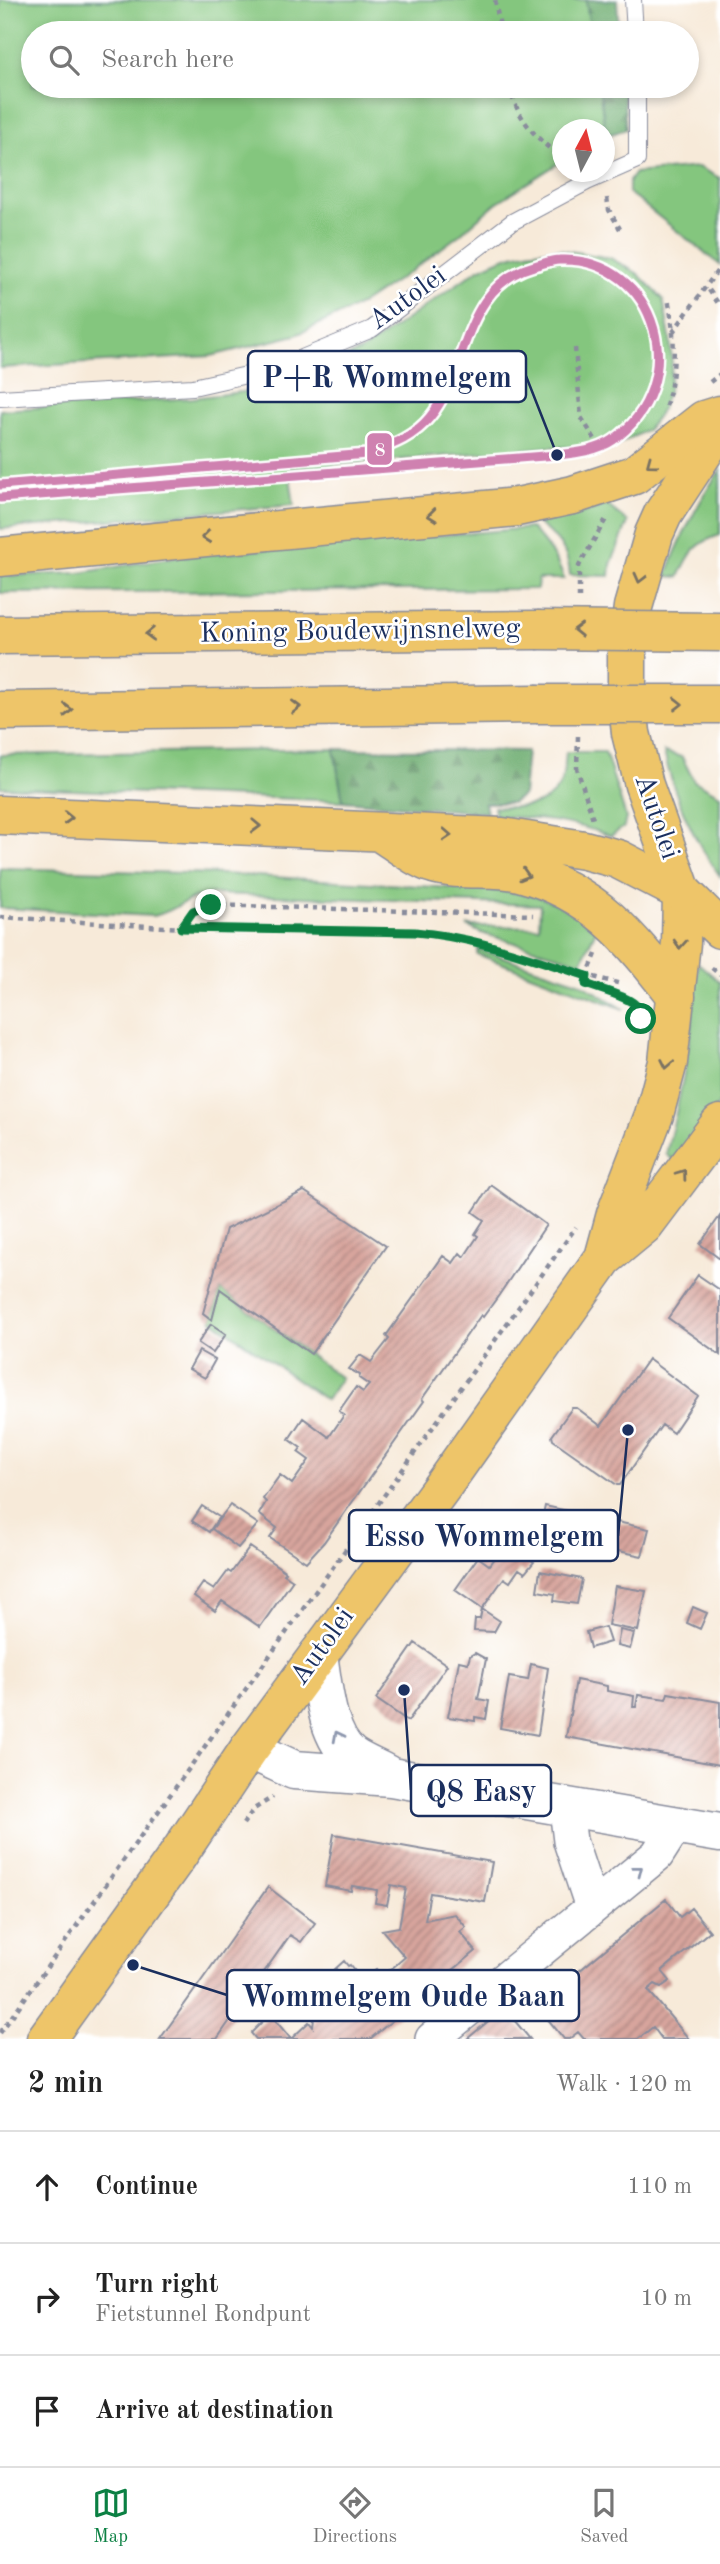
<!DOCTYPE html>
<meta charset="utf-8">
<style>
:root{--surface:#fff;--page:#f2f2f2;--text:#222;--muted:#767676;--line:#e0e0e0;--accent:#0b8043}
body{margin:0;font-family:"Old Standard TT",serif;background:var(--page);color:var(--text)}
.compass{position:absolute;left:552px;top:119px;width:63px;height:63px;border-radius:50%;background:var(--surface);box-shadow:0 4px 10px #0003;rotate:7deg}
.stop{position:absolute;width:21px;height:21px;margin:-16px;border:5px solid #0b8043;border-radius:50%;background:#fff}
.stop.end{background:#0b8043;border-color:#fff;box-shadow:0 2px 7px #0008}
.list{margin:0;padding:0;list-style:none}
h2{display:flex;justify-content:space-between;align-items:center;height:91px;margin:0;padding:0 28px;font-size:30px}
h2 small{font-size:23px;font-weight:400;color:var(--muted)}
.list li{display:grid;grid-template-columns:46px 1fr auto;gap:21px;align-items:center;box-sizing:border-box;height:112px;padding:0 28px;border-top:2px solid var(--line)}
.list b{display:block;font-size:26px;white-space:nowrap}
.list p{margin:0;font-size:23px;white-space:nowrap;color:var(--muted)}
.list em{font-size:23px;font-style:normal;color:var(--muted)}
.icon{flex:none;width:38px;height:38px;fill:none;stroke:currentColor;stroke-width:2;stroke-linecap:round;stroke-linejoin:round}
.map{position:relative;flex:none;width:720px;height:2039px;overflow:hidden}
.search{position:absolute;background:var(--surface);box-shadow:0 4px 10px #0003;left:21px;right:21px;top:21px;height:77px;display:flex;align-items:center;gap:18px;box-sizing:border-box;padding:0 24px;border-radius:38px;color:var(--muted);font-size:26px}
.sheet{height:427px;background:var(--surface)}
nav{display:flex;justify-content:space-around;align-items:center;box-sizing:border-box;height:98px;border-top:2px solid var(--line);background:var(--surface);font-size:19px;color:var(--muted)}
nav a{display:grid;justify-items:center;gap:4px}
nav .on{color:var(--accent)}
.map>svg:first-child{display:block}
</style>
<div class="map">
<svg width="720" height="2039" viewBox="0 0 720 2039">
<defs>
<pattern id="forest-firs" width="22" height="20" patternUnits="userSpaceOnUse" patternTransform="scale(1.75)"><rect width="22" height="20" fill="#6bab6d"/><path d="M5 1l3.5 6h-7zM16 11l3.5 6h-7z" fill="#578c5d"/></pattern>
<pattern id="building-hatch" width="6" height="6" patternUnits="userSpaceOnUse" patternTransform="scale(1.75)"><rect width="6" height="6" fill="#d8a59d"/><path d="M-1 1l2-2M0 6l6-6M5 7l2-2" fill="none" stroke="#ae8783"/></pattern>
</defs>
<rect width="100%" height="100%" fill="#fff"/>
<filter id="ink" filterUnits="userSpaceOnUse"><feTurbulence type="fractalNoise" baseFrequency=".0143" numOctaves="2"/><feDisplacementMap in="SourceGraphic" scale="14" xChannelSelector="R" yChannelSelector="G"/><feConvolveMatrix kernelMatrix="1 2 1 2 8 2 1 2 1" color-interpolation-filters="sRGB"/></filter>
<filter id="wash" filterUnits="userSpaceOnUse"><feTurbulence type="fractalNoise" baseFrequency=".00686" numOctaves="4" result="noise"/><feDisplacementMap in="SourceGraphic" scale="28" xChannelSelector="R" yChannelSelector="G"/><feGaussianBlur stdDeviation="1.57" result="paint"/><feColorMatrix in="noise" values="0 0 0 0 0 0 0 0 0 0 0 0 0 0 0 0 0 1.4 0 .05"/><feComposite in="paint" operator="in"/></filter>
<g filter="url(#wash)">
<rect width="100%" height="100%" fill="#f7ead9"/>
<!-- green -->
<path fill="#84c67e" stroke="#507a6e" stroke-width="2" d="M 0,0 L 586,0 L 591,33 L 33,33 L 33,86 L 599,86 L 606,136 L 605,137 L 604,130 L 562,130 L 562,161 L 496,203 L 459,235 L 411,271 L 360,305 L 296,335 L 211,356 L 0,368 Z
M 698,167 L 720,178 L 720,265 L 629,193 L 629,181 L 635,173 Z
M 557,249 L 610,258 L 637,273 L 663,299 L 670,338 L 672,363 L 669,389 L 659,414 L 647,430 L 611,448 L 551,447 L 289,469 L 294,505 L 0,529 L 0,410 L 192,398 L 242,392 L 292,380 L 361,351 L 477,270 C 507,254 524,251 557,249 Z
M 720,470 L 720,535 C 695,543 689,554 679,577 L 666,576 C 680,538 697,504 720,470 Z
M 607,505 L 628,522 L 611,564 L 610,576 L 570,575 C 568,549 557,538 537,523 L 575,515 Z
M 531,528 C 546,544 557,558 564,579 L 538,579 L 537,589 L 0,593 L 0,576 L 79,573 L 181,556 Z
M 334,749 L 343,801 L 0,787 L 0,755 Z
M 566,752 L 605,752 L 626,817 L 624,827 L 611,836 C 569,821 538,818 495,816 L 494,807 C 519,808 551,809 562,780 C 565,772 565,761 566,752 Z
M 664,752 L 682,757 L 694,781 L 720,795 L 720,876 C 693,839 674,797 664,752 Z
M 0,868 L 223,874 L 502,891 L 533,895 L 563,906 L 596,930 L 581,962 L 481,933 L 467,926 L 539,927 L 540,905 L 212,894 C 190,895 177,910 154,916 L 0,908 Z
M 478,949 L 579,982 L 624,1009 L 477,954 Z
M 698,963 L 720,982 L 720,1103 L 673,1160 L 666,1154 C 683,1090 693,1030 698,963 Z
M 220,1289 L 341,1378 L 326,1400 L 212,1320 Z"/>
<!-- forest -->
<path fill="url(#forest-firs)" stroke="#436d66" stroke-width="2" d="M 586,0 L 617,0 L 619,33 L 591,33 Z
M 599,86 L 623,86 L 626,129 L 606,136 Z
M 334,749 L 527,751 L 523,795 L 512,803 L 485,803 L 487,813 L 343,801 Z"/>
<g id="blocks">
<!-- building -->
<path fill="url(#building-hatch)" d="M 491,1185 L 546,1225 L 499,1295 L 483,1317 L 481,1315 L 422,1399 L 424,1401 L 324,1542 L 306,1562 L 270,1538 L 277,1528 L 259,1514 L 266,1502 L 263,1499 L 280,1475 L 292,1484 L 309,1460 L 298,1452 L 301,1448 L 289,1439 L 303,1418 L 329,1437 L 344,1415 L 339,1411 L 356,1387 L 363,1392 L 369,1385 L 359,1378 L 360,1375 L 349,1369 L 360,1355 L 371,1362 L 389,1339 L 386,1336 L 443,1256 L 453,1263 L 460,1253 L 464,1257 L 478,1236 L 475,1234 L 484,1220 L 473,1212 Z
M 304,1191 L 386,1246 L 311,1354 L 220,1289 L 212,1320 L 203,1313 L 226,1229 Z
M 720,1216 L 720,1259 L 700,1244 Z
M 698,1275 L 720,1290 L 720,1355 L 668,1318 Z
M 211,1324 L 226,1334 L 213,1353 L 198,1343 Z
M 199,1351 L 215,1360 L 205,1378 L 189,1369 Z
M 648,1359 L 698,1396 L 673,1433 L 662,1425 L 620,1485 L 617,1485 L 553,1440 L 552,1436 L 572,1408 L 577,1408 L 601,1426 Z
M 230,1505 L 258,1524 L 238,1548 L 212,1529 Z
M 202,1506 L 219,1517 L 209,1532 L 192,1521 Z
M 545,1506 L 649,1529 L 642,1556 L 539,1534 Z
M 509,1544 L 534,1562 L 525,1573 L 519,1569 L 510,1582 L 504,1578 L 482,1609 L 500,1621 L 494,1632 L 474,1631 L 475,1619 L 480,1619 L 482,1609 L 455,1590 L 478,1557 L 489,1565 L 497,1554 L 501,1556 Z
M 250,1547 L 286,1572 L 284,1574 L 293,1580 L 260,1627 L 222,1601 L 215,1611 L 194,1596 L 203,1583 L 214,1590 L 228,1571 L 231,1573 Z
M 540,1571 L 582,1579 L 577,1604 L 554,1601 L 555,1594 L 537,1591 Z
M 615,1586 L 646,1591 L 638,1631 L 608,1625 Z
M 693,1607 L 707,1613 L 700,1629 L 687,1623 Z
M 605,1627 L 610,1642 L 590,1648 L 586,1632 Z
M 620,1630 L 634,1633 L 630,1649 L 617,1646 Z
M 415,1643 L 447,1665 L 408,1721 L 376,1699 Z
M 475,1653 L 486,1659 L 478,1699 L 489,1701 L 486,1719 L 475,1717 L 475,1721 L 448,1717 L 459,1661 L 468,1663 L 470,1656 Z
M 531,1664 L 548,1668 L 538,1735 L 500,1728 L 509,1677 L 528,1680 Z
M 576,1680 L 607,1686 L 607,1691 L 634,1696 L 633,1707 L 636,1707 L 638,1695 L 666,1699 L 668,1693 L 720,1702 L 720,1765 L 566,1737 Z
M 334,1834 L 492,1862 L 485,1902 L 430,1893 L 425,1920 L 455,1914 L 466,1927 L 460,1932 L 476,1951 L 370,2039 L 291,2039 L 309,2022 L 313,2027 L 314,2019 L 327,2008 L 334,2008 L 338,2013 L 346,2006 L 335,1993 L 346,1983 L 335,1969 L 344,1961 L 348,1966 L 350,1965 L 362,1980 L 376,1969 L 382,1977 L 405,1957 L 382,1930 L 399,1927 L 406,1888 L 391,1885 L 387,1905 L 375,1903 L 377,1890 L 352,1886 L 351,1891 L 325,1886 Z
M 268,1887 L 315,1923 L 301,1942 L 290,1935 L 217,2039 L 160,2039 Z
M 666,1899 L 680,1917 L 691,1908 L 710,1931 L 662,1971 L 670,1981 L 661,1987 L 655,1984 L 648,1990 L 689,2039 L 662,2039 L 653,2027 L 638,2039 L 584,2039 L 578,2032 L 569,2039 L 564,2039 L 537,2006 Z
M 504,2008 L 530,2039 L 467,2039 Z
M 270,2014 L 291,2039 L 256,2039 L 251,2033 Z"/>
</g>
</g>
<g filter="url(#ink)">
<use href="#blocks" fill-opacity="0" stroke="#898c9c" stroke-width="2"/>
<g fill="none" stroke-linecap="round" stroke-linejoin="round">
<!-- service casing -->
<g stroke="#898c9c" stroke-width="18">
<path id="service" d="M 633,0 L 635,33
M 0,398 L 193,387 L 278,368 L 372,329 L 512,222 L 587,182 L 637,160 L 637,86"/>
</g>
<!-- minor casing -->
<g stroke="#898c9c" stroke-width="36">
<path id="minor" d="M 566,1808 L 570,1841 L 592,1907
M 432,2039 L 657,1855 L 676,1825"/>
</g>
<!-- tertiary casing -->
<g stroke="#898c9c" stroke-width="41">
<path id="tertiary" d="M 318,1655 C 323,1684 326,1737 352,1756 C 362,1763 375,1768 386,1774
M 249,1749 L 294,1770 L 391,1777 L 720,1833"/>
</g>
<!-- primary casing -->
<g stroke="#898c9c" stroke-width="41">
<path id="primary" d="M 682,892 L 720,929
M 604,1258 L 616,1214 L 654,1115 L 668,1062 L 681,943 L 682,892 L 644,785 L 631,733 L 627,695 L 627,651 L 633,607 L 654,534 L 663,514 L 720,427
M 46,2039 L 176,1858 L 249,1749 L 444,1484 L 604,1258 L 644,1225 L 720,1124"/>
</g>
<!-- motorway casing -->
<g stroke="#898c9c" stroke-width="41">
<path id="motorway" d="M 0,557 L 517,507 L 573,495 L 634,475 L 704,420 L 720,415
M 0,635 L 537,630
M 0,711 L 536,704
M 0,815 L 502,837 L 584,850 L 618,859 L 682,892
M 383,834 C 397,843 419,860 434,864 C 461,872 492,865 520,872 C 595,892 630,937 676,996"/>
</g>
<!-- path -->
<path stroke="#898c9c" stroke-width="4.5" stroke-dasharray="5 5" stroke-linecap="butt" d="M 495,0 L 501,33
M 509,86 C 517,118 536,139 562,158
M 607,198 L 609,210 L 620,229
M 709,290 L 720,306
M 673,332 L 720,267
M 575,348 L 581,417 L 603,452
M 710,382 L 720,374
M 666,406 C 677,370 675,334 668,298
M 579,598 L 579,566 L 606,519
M 578,736 L 577,768 L 593,819
M 0,917 L 181,928 L 415,932 C 490,939 550,968 622,984
M 181,927 L 193,911 L 211,905 L 533,915
M 596,954 L 587,976 L 586,984 L 628,999 L 639,1010
M 712,968 L 720,975
M 243,1824 L 254,1809 L 273,1797
M 0,2033 L 576,1227"/>
<!-- service -->
<use href="#service" stroke="#fff" stroke-width="16"/>
<!-- minor -->
<use href="#minor" stroke="#fff" stroke-width="33"/>
<!-- tertiary -->
<use href="#tertiary" stroke="#fff" stroke-width="38"/>
<!-- primary -->
<use href="#primary" stroke="#eec569" stroke-width="38"/>
<!-- motorway -->
<use href="#motorway" stroke="#eec569" stroke-width="38"/>
<!-- motorway-bridge casing -->
<g stroke="#898c9c" stroke-width="41" stroke-linecap="butt">
<path id="motorway-bridge" d="M 537,630 L 720,632
M 536,704 L 720,704"/>
</g>
<!-- motorway-bridge -->
<use href="#motorway-bridge" stroke="#eec569" stroke-width="38"/>
<!-- tram-1 casing -->
<g stroke="#fff" stroke-width="14">
<path id="tram-1" d="M 0,485 L 367,454 C 391,445 413,438 430,417 C 469,369 462,286 534,266 C 542,264 551,260 559,260 C 659,256 693,385 613,440 C 597,451 575,453 557,455 L 0,498"/>
</g>
<!-- tram-1 -->
<use href="#tram-1" stroke="#cf81b0" stroke-width="9"/>
</g>
<!-- one-way arrows -->
<defs><path id="oneway-chevron" d="M-2-3.5L2.5 0L-2 3.5" fill="none" stroke-width="1.6" stroke-linecap="round" stroke-linejoin="round" transform="scale(1.75)"/></defs>
<g stroke="#7a7263">
<use href="#oneway-chevron" transform="translate(651 463) rotate(143)"/>
<use href="#oneway-chevron" transform="translate(432 515) rotate(174)"/>
<use href="#oneway-chevron" transform="translate(206 537) rotate(174)"/>
<use href="#oneway-chevron" transform="translate(640 578) rotate(104)"/>
<use href="#oneway-chevron" transform="translate(578 630) rotate(-179)"/>
<use href="#oneway-chevron" transform="translate(150 634) rotate(179)"/>
<use href="#oneway-chevron" transform="translate(678 704)"/>
<use href="#oneway-chevron" transform="translate(296 707) rotate(-1)"/>
<use href="#oneway-chevron" transform="translate(68 710) rotate(-1)"/>
<use href="#oneway-chevron" transform="translate(68 818) rotate(2)"/>
<use href="#oneway-chevron" transform="translate(256 826) rotate(2)"/>
<use href="#oneway-chevron" transform="translate(447 835) rotate(3)"/>
<use href="#oneway-chevron" transform="translate(525 875) rotate(17)"/>
<use href="#oneway-chevron" transform="translate(680 944) rotate(94)"/>
<use href="#oneway-chevron" transform="translate(667 1064) rotate(101)"/>
<use href="#oneway-chevron" transform="translate(682 1174) rotate(-54)"/>
</g>
<g stroke="#8d97ae">
<use href="#oneway-chevron" transform="translate(338 1736) rotate(-117)"/>
<use href="#oneway-chevron" transform="translate(638 1870) rotate(-38)"/>
</g>
</g>
<g fill="none" stroke-linecap="round" stroke-linejoin="round" filter="url(#ink)">
<!-- route -->
<path stroke="#0b8043" stroke-width="9" d="M 211,905 L 193,911 L 181,928 L 415,932 C 475,937 530,958 587,976 L 586,984 C 598,989 632,997 638,1008 C 639,1009 640,1018 641,1019"/>
</g>
<g text-anchor="middle" dominant-baseline="central" stroke-width="5" stroke-linejoin="round" paint-order="stroke">
<!-- street labels -->
<g font-size="28" fill="#1b2f5e" stroke="#fff">
<text transform="translate(408 299) rotate(-36)">Autolei</text>
<text transform="translate(360 632) rotate(-1)">Koning Boudewijnsnelweg</text>
<text transform="translate(656 817) rotate(71)">Autolei</text>
<text transform="translate(323 1647) rotate(-54)">Autolei</text>
</g>
</g>
<!-- callouts -->
<path fill="none" stroke="#1b2f5e" stroke-width="2.5" d="M557 455L526 376M628 1430L618 1536M404 1690L411 1790M133 1965L227 1995"/>
<g fill="#1b2f5e" stroke="#fff" stroke-width="2.5">
<circle cx="557" cy="455" r="7"/>
<circle cx="628" cy="1430" r="7"/>
<circle cx="404" cy="1690" r="7"/>
<circle cx="133" cy="1965" r="7"/>
</g>
<g fill="#fff" stroke="#1b2f5e" stroke-width="2.5">
<rect x="248" y="351" width="278" height="51" rx="7"/>
<rect x="349" y="1510" width="269" height="51" rx="7"/>
<rect x="411" y="1765" width="140" height="51" rx="7"/>
<rect x="227" y="1970" width="352" height="51" rx="7"/>
</g>
<g font-size="30" text-anchor="middle" font-weight="bold" fill="#1b2f5e">
<text x="387" y="387">P+R Wommelgem</text>
<text x="484" y="1546">Esso Wommelgem</text>
<text x="481" y="1801">Q8 Easy</text>
<text x="403" y="2006">Wommelgem Oude Baan</text>
</g>
<rect stroke="#fff" stroke-width="2.5" x="366" y="432" width="27" height="34" rx="7" fill="#cf81b0"/>
<g font-size="19" text-anchor="middle" font-weight="bold" fill="#fff">
<text x="380" y="456">8</text>
</g>
</svg>
<svg class="compass" viewBox="-18 -18 36 36"><path d="M0-13l5 13h-10z" fill="#e53935"/><path d="M0 13l5-13h-10z" fill="#767676"/></svg>
<div class="stop" style="left:641px;top:1019px"></div>
<div class="stop end" style="left:211px;top:905px"></div>
<div class="search"><svg class="icon" aria-label="search" viewBox="0 0 24 24"><circle cx="10" cy="10" r="6"/><path d="M15 15l6 6"/></svg>Search here</div>
</div>
<section class="sheet">
<h2>2 min<small>Walk · 120 m</small></h2>
<ul class="list">
<li><svg class="icon" aria-label="ahead" viewBox="0 0 24 24"><path d="M12 20V5M6 11l6-6 6 6"/></svg><div><b>Continue</b></div><em>110 m</em></li>
<li><svg class="icon" aria-label="right" viewBox="0 0 24 24"><path d="M7 20v-9h11M14 6l5 5-5 5"/></svg><div><b>Turn right</b><p>Fietstunnel Rondpunt</p></div><em>10 m</em></li>
<li><svg class="icon" aria-label="arrive" viewBox="0 0 24 24"><path d="M6 21V4h12l-3 4 3 4H6"/></svg><div><b>Arrive at destination</b></div></li>
</ul>
</section>
<nav>
<a class="on"><svg class="icon" aria-label="map" viewBox="0 0 24 24"><path d="M3 6l6-2 6 2 6-2v14l-6 2-6-2-6 2zM9 4v14M15 6v14"/></svg>Map</a>
<a><svg class="icon" aria-label="directions" viewBox="0 0 24 24"><path d="M12 3l9 9-9 9-9-9zM9 14v-3h6M13 9l2 2-2 2"/></svg>Directions</a>
<a><svg class="icon" aria-label="saved" viewBox="0 0 24 24"><path d="M7 4h10v16l-5-4-5 4z"/></svg>Saved</a>
</nav>
